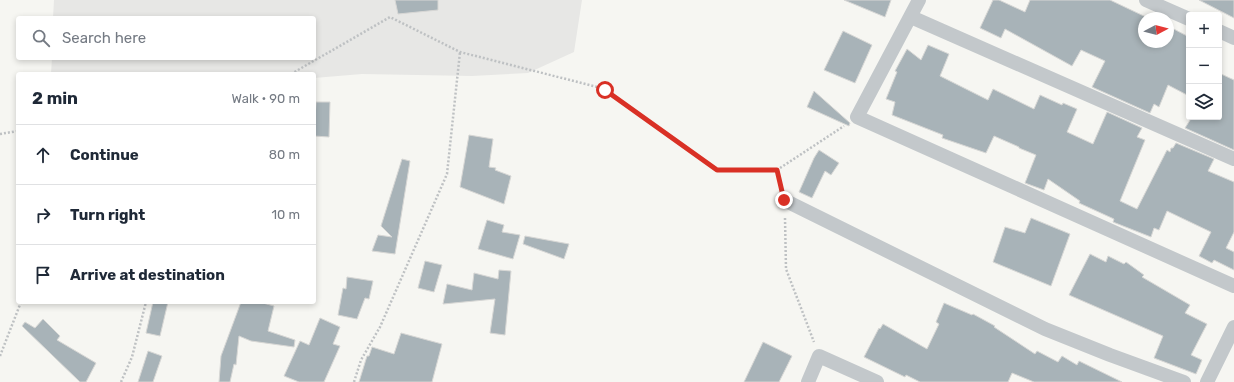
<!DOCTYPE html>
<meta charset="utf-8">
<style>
:root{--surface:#fff;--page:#f6f6f7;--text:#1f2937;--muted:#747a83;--line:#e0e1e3}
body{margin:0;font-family:Rubik,sans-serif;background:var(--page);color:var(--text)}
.controls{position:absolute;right:12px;top:12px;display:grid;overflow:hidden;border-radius:4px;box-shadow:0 2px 6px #0003}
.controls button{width:36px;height:36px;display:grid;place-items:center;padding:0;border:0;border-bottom:1px solid var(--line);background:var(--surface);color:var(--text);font:20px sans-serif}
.compass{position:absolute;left:1138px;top:12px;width:36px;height:36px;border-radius:50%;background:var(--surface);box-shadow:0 2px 6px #0003;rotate:83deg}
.stop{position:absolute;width:12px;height:12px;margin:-9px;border:3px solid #d93025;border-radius:50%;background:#fff}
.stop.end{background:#d93025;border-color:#fff;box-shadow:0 1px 4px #0008}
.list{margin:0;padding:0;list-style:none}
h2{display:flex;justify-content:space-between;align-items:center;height:52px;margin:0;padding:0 16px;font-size:17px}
h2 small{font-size:13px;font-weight:400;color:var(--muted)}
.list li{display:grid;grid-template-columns:26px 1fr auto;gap:12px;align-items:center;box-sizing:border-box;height:60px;padding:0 16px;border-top:1px solid var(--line)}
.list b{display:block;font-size:15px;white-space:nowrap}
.list em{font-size:13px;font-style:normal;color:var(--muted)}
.icon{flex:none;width:22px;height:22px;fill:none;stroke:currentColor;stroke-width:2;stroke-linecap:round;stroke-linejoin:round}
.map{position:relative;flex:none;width:1234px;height:382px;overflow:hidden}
.search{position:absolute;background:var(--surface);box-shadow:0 2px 6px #0003;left:16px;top:16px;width:300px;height:44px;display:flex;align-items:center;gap:10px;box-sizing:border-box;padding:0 14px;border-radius:4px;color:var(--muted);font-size:15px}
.panel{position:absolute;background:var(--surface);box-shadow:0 2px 6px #0003;left:16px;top:72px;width:300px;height:232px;border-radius:4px}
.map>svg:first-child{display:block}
</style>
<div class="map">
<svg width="1234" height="382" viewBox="0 0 1234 382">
<rect width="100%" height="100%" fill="#f6f6f2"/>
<!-- built -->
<path fill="#e7e7e5" d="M 54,0 L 582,0 L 574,52 L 528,73 L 472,76 L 362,74 L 314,78 L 314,74 L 51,74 L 52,58 L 314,58 L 314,18 L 53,18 Z"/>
<!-- building -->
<path fill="#a8b3b8" stroke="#d7d7d5" d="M 395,0 L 438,0 L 438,10 L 398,14 Z
M 844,0 L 891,0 L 885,17 Z
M 993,0 L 999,0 L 1025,12 L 1030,0 L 1110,0 L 1148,18 L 1144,18 L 1144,42 L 1168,42 L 1168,26 L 1189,37 L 1189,96 L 1168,85 L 1159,107 L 1154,104 L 1150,113 L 1092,87 L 1105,61 L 1081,50 L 1072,66 L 1005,29 L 1001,38 L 980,28 Z
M 1199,0 L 1234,0 L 1234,18 Z
M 843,31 L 872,45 L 855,83 L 824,70 Z
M 928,45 L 949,54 L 940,76 L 988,100 L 993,89 L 1034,109 L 1040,95 L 1062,105 L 1063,103 L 1077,109 L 1067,132 L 1093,144 L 1107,112 L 1142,128 L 1137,137 L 1145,140 L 1120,201 L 1137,209 L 1167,150 L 1170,152 L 1171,148 L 1173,148 L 1176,143 L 1214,159 L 1208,171 L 1234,182 L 1234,232 L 1226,248 L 1234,252 L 1234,270 L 1214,260 L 1212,263 L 1199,256 L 1211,232 L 1167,211 L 1159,230 L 1154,228 L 1151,237 L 1113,222 L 1114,219 L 1079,203 L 1080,201 L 1048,179 L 1044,190 L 1025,183 L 1036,155 L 1019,148 L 1019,147 L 994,136 L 986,153 L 942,138 L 943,135 L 892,115 L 895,102 L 886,99 L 897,72 L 895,71 L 907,49 L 921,60 Z
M 1219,73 L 1234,80 L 1234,150 L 1185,128 L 1192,117 L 1219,117 Z
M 814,91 L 850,123 L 849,126 L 807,107 Z
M 316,102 L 330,102 L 329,137 L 314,136 Z
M 469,135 L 493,139 L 489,167 L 496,168 L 495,170 L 511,176 L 504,204 L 460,187 Z
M 819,150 L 839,163 L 831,175 L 825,171 L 812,198 L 799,192 L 814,158 Z
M 402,159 L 410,161 L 395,254 L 372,251 L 378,235 L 392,237 L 381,226 Z
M 1031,218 L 1070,234 L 1051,286 L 993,262 L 1005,227 L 1025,233 Z
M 487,220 L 504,225 L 502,232 L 520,235 L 513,259 L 478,249 Z
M 525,236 L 569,244 L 564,259 L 523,244 Z
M 1090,254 L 1106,262 L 1108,256 L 1124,264 L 1126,262 L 1144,275 L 1142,277 L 1190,305 L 1185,313 L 1207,324 L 1191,355 L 1202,360 L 1196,374 L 1154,358 L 1163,336 L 1069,295 Z
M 425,261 L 442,265 L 434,292 L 418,288 Z
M 499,270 L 511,271 L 505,335 L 490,333 L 495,299 L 443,304 L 447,284 L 472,290 L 474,273 L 498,279 Z
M 347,277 L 373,281 L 369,299 L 365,298 L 357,319 L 338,315 L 343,288 L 346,289 Z
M 153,302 L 168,302 L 160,336 L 146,333 Z
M 241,302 L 259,302 L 274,306 L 268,331 L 295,340 L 294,347 L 251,341 L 239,336 L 236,365 L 234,364 L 230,382 L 219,382 L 221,356 Z
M 944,303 L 972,315 L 973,314 L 995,326 L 994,327 L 1035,354 L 1037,351 L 1058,362 L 1062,356 L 1077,365 L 1079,361 L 1122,382 L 1034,382 L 1012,373 L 1008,382 L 920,382 L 906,375 L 905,377 L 864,357 L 879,328 L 880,329 L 883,324 L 927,349 L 939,324 L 936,322 Z
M 320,318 L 340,327 L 333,344 L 340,346 L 324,382 L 299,382 L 284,376 L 300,341 L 309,345 Z
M 43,319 L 60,336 L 57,340 L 96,363 L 86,382 L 80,382 L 22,326 L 25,322 L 35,328 Z
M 401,333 L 442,344 L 432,382 L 359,382 L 367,356 L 369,356 L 372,347 L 394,354 Z
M 763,342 L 792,356 L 779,382 L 744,382 Z
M 148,351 L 162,356 L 153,382 L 138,382 Z"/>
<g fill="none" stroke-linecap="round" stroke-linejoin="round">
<!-- path -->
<path stroke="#bec1c3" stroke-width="2.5" stroke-dasharray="2 2" stroke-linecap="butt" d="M 291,74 L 390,17 L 460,52 L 605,89 L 717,170 L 777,170 L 844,126
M 0,134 L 18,131
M 777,170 L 781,186
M 785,218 L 786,269 L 814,342
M 0,356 L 21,302
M 121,382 L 132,357 L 146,302
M 354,382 L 361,360 L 380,327 L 447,174 L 460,52"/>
<!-- street -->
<path stroke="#c3c8cb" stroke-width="14" d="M 919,0 L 857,117 L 1234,286
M 1146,0 L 1189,19
M 911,17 L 1234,159
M 1219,31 L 1234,38
M 784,200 L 1045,329 L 1110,355 L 1184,382
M 808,382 L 819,356 L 877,382
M 1207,382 L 1234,327"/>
</g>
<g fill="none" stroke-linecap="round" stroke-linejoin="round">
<!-- route -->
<path stroke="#d93025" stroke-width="5" d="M 605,90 L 717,170 L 777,170 L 784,200"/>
</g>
</svg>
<div class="controls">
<button>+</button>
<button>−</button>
<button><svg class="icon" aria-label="layers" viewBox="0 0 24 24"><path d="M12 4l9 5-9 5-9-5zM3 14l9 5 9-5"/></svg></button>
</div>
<svg class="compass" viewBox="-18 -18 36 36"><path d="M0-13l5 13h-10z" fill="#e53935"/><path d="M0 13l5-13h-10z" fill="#747a83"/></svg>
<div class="stop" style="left:605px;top:90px"></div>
<div class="stop end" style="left:784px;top:200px"></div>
<div class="search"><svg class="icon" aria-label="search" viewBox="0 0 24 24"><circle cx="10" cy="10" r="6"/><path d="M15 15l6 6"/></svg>Search here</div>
<section class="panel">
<h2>2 min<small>Walk · 90 m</small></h2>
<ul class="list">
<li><svg class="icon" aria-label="ahead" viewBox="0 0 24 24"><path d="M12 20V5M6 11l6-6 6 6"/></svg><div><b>Continue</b></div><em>80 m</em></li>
<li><svg class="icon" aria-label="right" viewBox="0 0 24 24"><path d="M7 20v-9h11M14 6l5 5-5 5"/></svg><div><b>Turn right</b></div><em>10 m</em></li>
<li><svg class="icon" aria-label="arrive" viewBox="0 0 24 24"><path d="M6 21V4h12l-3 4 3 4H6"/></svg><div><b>Arrive at destination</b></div></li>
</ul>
</section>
</div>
